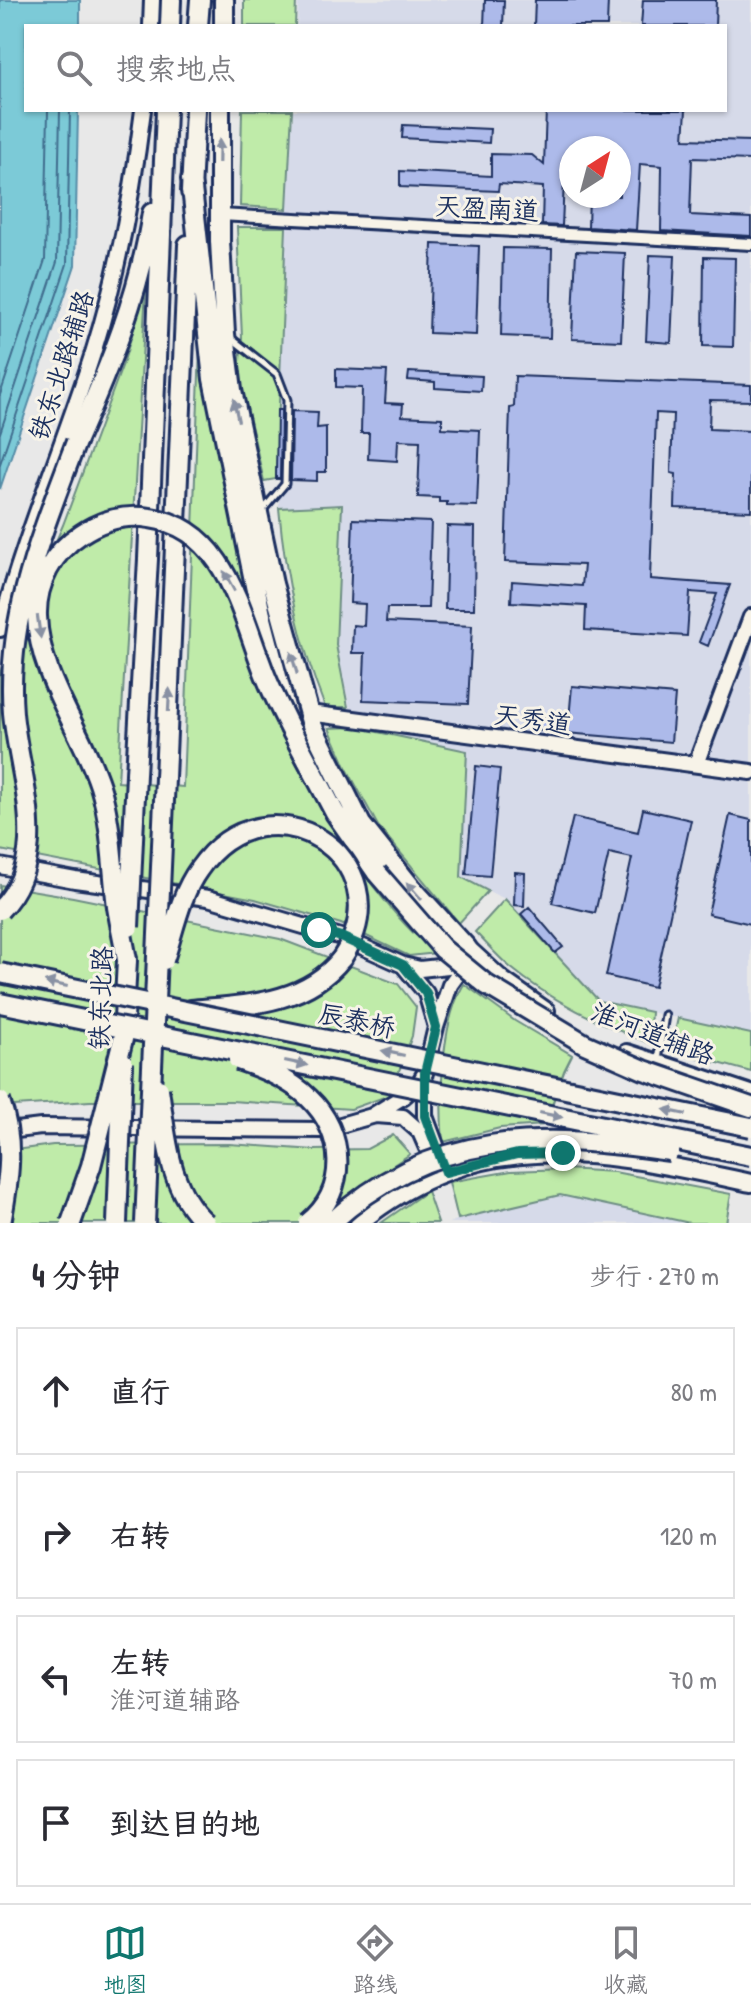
<!DOCTYPE html>
<html lang="zh">
<meta charset="utf-8">
<style>
:root{--surface:#fff;--page:#f7f7f7;--text:#2b2b33;--muted:#7c7c81;--line:#e1e1e2;--accent:#0f766e}
body{margin:0;font-family:"Patrick Hand","LXGW WenKai TC",sans-serif;background:var(--page);color:var(--text)}
.compass{position:absolute;left:559px;top:136px;width:72px;height:72px;border-radius:50%;background:var(--surface);box-shadow:0 2px 6px #0004;rotate:36deg}
.stop{position:absolute;width:24px;height:24px;margin:-18px;border:6px solid #0f766e;border-radius:50%;background:#fff}
.stop.end{background:#0f766e;border-color:#fff;box-shadow:0 2px 8px #0008}
.list{margin:0;padding:0;list-style:none}
h2{display:flex;justify-content:space-between;align-items:center;height:104px;margin:0;padding:0 32px;font-size:34px}
h2 small{font-size:26px;font-weight:400;color:var(--muted)}
.list li{display:grid;grid-template-columns:52px 1fr auto;gap:24px;align-items:center;box-sizing:border-box;height:128px;margin:0 16px 16px;padding:0 16px;border:2px solid var(--line);border-radius:0px}
.list b{display:block;font-size:30px;white-space:nowrap}
.list p{margin:0;font-size:26px;white-space:nowrap;color:var(--muted)}
.list em{font-size:26px;font-style:normal;color:var(--muted)}
.icon{flex:none;width:44px;height:44px;fill:none;stroke:currentColor;stroke-width:2;stroke-linecap:round;stroke-linejoin:round}
.map{position:relative;flex:none;width:751px;height:1223px;overflow:hidden}
.search{position:absolute;background:var(--surface);box-shadow:0 2px 6px #0004;left:24px;right:24px;top:24px;height:88px;display:flex;align-items:center;gap:20px;box-sizing:border-box;padding:0 28px;border-radius:0px;color:var(--muted);font-size:30px}
.sheet{height:680px;background:var(--surface)}
nav{display:flex;justify-content:space-around;align-items:center;box-sizing:border-box;height:112px;border-top:2px solid var(--line);background:var(--surface);font-size:22px;color:var(--muted)}
nav a{display:grid;justify-items:center;gap:4px}
nav .on{color:var(--accent)}
.map>svg:first-child{display:block}
</style>
<div class="map">
<svg width="751" height="1223" viewBox="0 0 751 1223">
<rect width="100%" height="100%" fill="#e8e8e8"/>
<filter id="ink" filterUnits="userSpaceOnUse"><feTurbulence type="fractalNoise" baseFrequency=".0125" numOctaves="2"/><feDisplacementMap in="SourceGraphic" scale="16" xChannelSelector="R" yChannelSelector="G"/><feConvolveMatrix kernelMatrix="1 2 1 2 8 2 1 2 1" color-interpolation-filters="sRGB"/></filter>
<g filter="url(#ink)">
<!-- built -->
<path fill="#d6dae9" fill-rule="evenodd" d="M 298,0 L 751,0 L 751,1034 L 599,1001 L 505,899 L 461,878 L 467,751 L 354,727 L 336,645 L 342,505 L 279,508 L 280,335 L 293,110 L 725,110 L 725,26 L 297,26 ZM 571,148 L 619,148 L 619,196 L 571,196 Z
M 560,1195 L 690,1223 L 449,1223 L 469,1215 Z"/>
<!-- green -->
<path fill="#bfeba9" stroke="#6d8d84" stroke-width="2" d="M 244,0 L 296,0 L 295,26 L 244,26 Z
M 242,110 L 292,110 L 287,209 L 240,206 Z
M 237,227 L 286,227 L 276,479 L 264,481 L 239,374 L 242,337 Z
M 146,289 L 118,782 L 183,787 L 200,349 C 209,397 218,445 229,493 C 235,525 244,557 249,589 C 253,616 248,647 257,674 C 281,749 372,908 437,953 L 409,956 L 341,924 L 255,899 L 0,850 L 0,671 L 63,525 L 124,361 Z
M 342,505 L 336,645 L 348,707 L 325,707 C 299,642 285,577 279,508 Z
M 354,727 L 467,751 L 461,877 L 488,891 L 459,923 L 378,826 L 346,767 L 329,728 Z
M 0,885 L 73,897 L 280,939 L 398,984 L 416,1007 L 412,1036 L 390,1095 L 351,1109 L 231,1101 L 90,1101 L 0,1107 Z
M 505,899 L 599,1001 L 651,1012 L 649,1043 C 601,1024 551,1001 510,967 C 498,957 486,943 475,932 Z
M 464,984 L 515,1021 L 572,1055 L 564,1071 L 545,1125 L 500,1128 L 443,1142 C 439,1099 441,1021 464,984 Z
M 678,1018 L 751,1034 L 751,1072 L 671,1050 Z
M 393,1135 L 410,1154 L 371,1180 L 321,1223 L 0,1223 L 0,1152 L 53,1145 L 229,1144 L 315,1150 L 367,1149 Z
M 565,1169 L 614,1172 L 731,1194 L 726,1223 L 690,1223 L 560,1195 L 458,1219 L 449,1182 L 511,1171 Z
M 427,1191 L 438,1223 L 381,1223 Z"/>
<!-- water -->
<path fill="#7bcad7" stroke="#558ca7" stroke-width="2" d="M 0,0 L 80,0 L 80,26 L 26,26 L 26,110 L 78,110 L 75,265 L 0,489 Z"/>
<g fill="none" stroke-linecap="round" stroke-linejoin="round">
<!-- shore -->
<path stroke="#416d8e" stroke-width="2" d="M 0,395 L 45,260 L 48,110
M 0,433 L 57,262 L 60,110
M 0,464 L 67,264 L 70,110"/>
</g>
<!-- building -->
<path fill="#adbaea" stroke="#1b2f5e" stroke-width="2" d="M 485,0 L 504,0 L 503,26 L 484,26 Z
M 535,0 L 608,0 L 607,26 L 534,26 Z
M 643,0 L 716,0 L 715,26 L 641,26 Z
M 546,110 L 686,110 L 684,139 L 751,141 L 751,160 L 692,158 L 690,215 L 751,218 L 751,236 L 661,231 L 662,166 L 640,164 L 636,230 L 588,227 L 589,196 L 619,196 L 619,148 L 571,148 L 571,180 L 564,180 L 562,226 L 542,225 L 543,187 L 499,184 L 498,191 L 400,187 L 400,171 L 491,176 L 491,154 L 532,155 L 544,165 Z
M 403,125 L 490,129 L 489,143 L 402,138 Z
M 432,244 L 479,246 L 476,335 L 429,333 Z
M 503,248 L 552,249 L 550,338 L 501,336 Z
M 576,251 L 625,253 L 621,341 L 572,339 Z
M 650,255 L 675,256 L 671,343 L 646,341 Z
M 704,257 L 735,258 L 733,347 L 703,346 Z
M 336,369 L 387,371 L 385,403 L 403,404 L 402,416 L 442,418 L 442,428 L 480,430 L 477,506 L 447,505 L 447,502 L 439,502 L 439,498 L 418,497 L 420,441 L 398,440 L 397,461 L 368,459 L 369,433 L 361,433 L 362,388 L 336,387 Z
M 409,372 L 482,376 L 481,391 L 435,388 L 435,382 L 408,380 Z
M 515,376 L 751,385 L 751,401 L 710,400 L 709,429 L 751,431 L 751,511 L 675,508 L 676,474 L 671,473 L 673,414 L 656,413 L 650,579 L 730,585 L 708,646 L 699,642 L 717,594 L 690,592 L 687,636 L 585,630 L 586,606 L 511,602 L 512,581 L 582,586 L 584,565 L 505,562 L 510,408 L 514,407 Z
M 277,410 L 281,410 L 280,479 L 276,479 Z
M 292,411 L 318,412 L 317,428 L 326,427 L 326,472 L 317,472 L 317,481 L 291,480 Z
M 353,519 L 431,522 L 428,608 L 387,608 L 386,622 L 472,626 L 468,704 L 363,700 L 365,653 L 352,653 L 353,625 L 364,626 L 365,604 L 350,603 Z
M 447,526 L 475,527 L 474,609 L 445,609 Z
M 572,686 L 675,695 L 671,742 L 531,730 L 533,717 L 569,719 Z
M 476,766 L 500,769 L 490,876 L 466,874 Z
M 643,809 L 691,820 L 654,987 L 606,976 L 632,858 L 609,853 L 595,913 L 552,903 L 573,817 L 638,832 Z
M 730,815 L 751,820 L 751,924 L 708,914 Z
M 515,872 L 525,873 L 524,906 L 514,905 Z
M 529,907 L 563,947 L 555,953 L 521,914 Z"/>
<g fill="none" stroke-linecap="round" stroke-linejoin="round">
<!-- lane casing -->
<g stroke="#1b2f5e" stroke-width="11">
<path id="lane" d="M 231,338 L 277,374 L 287,400 L 285,484 L 262,511
M 658,1060 L 665,1015"/>
</g>
<!-- street casing -->
<g stroke="#1b2f5e" stroke-width="16">
<path id="street" d="M 220,215 L 751,244"/>
</g>
<!-- secondary casing -->
<g stroke="#1b2f5e" stroke-width="20">
<path id="secondary" d="M 151,26 L 152,0
M 0,629 C 25,535 63,446 93,353 C 118,273 133,193 143,110
M 309,713 L 751,772
M 696,764 L 751,617
M 0,866 L 75,880 L 208,898 L 341,937 L 403,965 L 420,969 L 448,966 L 461,954
M 436,1027 L 450,985 L 468,960
M 425,1081 L 425,1116 L 443,1164
M 376,1115 L 403,1117 L 420,1132 L 427,1148
M 0,1132 L 41,1127 L 323,1130 L 372,1116 L 404,1096 L 419,1083 L 425,1073 L 436,1027 L 426,993 L 403,965"/>
</g>
<!-- primary casing -->
<g stroke="#1b2f5e" stroke-width="22">
<path id="primary" d="M 467,948 L 502,980 L 546,1011
M 627,1053 L 751,1094
M 359,1223 C 484,1121 608,1153 751,1183"/>
</g>
<!-- highway casing -->
<g stroke="#1b2f5e" stroke-width="24">
<path id="highway" d="M 170,26 L 171,0
M 198,26 L 200,0
M 224,26 L 224,0
M 220,110 L 220,241 L 225,334 L 232,390 L 273,584 L 312,725 L 361,824 L 411,887 L 467,948
M 191,179 L 213,379 L 261,615 L 291,730 L 335,813 L 377,873
M 191,192 L 195,110
M 76,442 C 109,368 140,293 152,213
M 136,774 L 148,559 L 166,110
M 165,778 L 188,245
M 191,1010 C 245,1005 305,1005 342,958
M 123,1039 L 127,960"/>
</g>
<!-- lane -->
<use href="#lane" stroke="#f7f3e8" stroke-width="5"/>
<!-- street -->
<use href="#street" stroke="#f7f3e8" stroke-width="10"/>
<!-- secondary -->
<use href="#secondary" stroke="#f7f3e8" stroke-width="14"/>
<!-- primary -->
<use href="#primary" stroke="#f7f3e8" stroke-width="16"/>
<!-- highway -->
<use href="#highway" stroke="#f7f3e8" stroke-width="18"/>
<!-- highway-bridge casing -->
<g stroke="#1b2f5e" stroke-width="24" stroke-linecap="butt">
<path id="highway-bridge" d="M 377,873 L 443,949 L 487,985 L 585,1044 L 644,1070 L 751,1107
M 0,910 C 53,856 19,779 13,713 C 5,619 44,528 76,442
M 129,927 L 136,774
M 127,960 C 124,943 120,925 117,907 C 112,867 112,825 100,786 C 82,730 39,677 37,616 C 36,583 53,552 81,534 C 102,520 125,514 150,518 C 223,528 239,606 261,664 C 269,687 280,708 291,730
M 164,960 C 174,930 180,895 199,869 C 267,771 407,858 342,958
M 0,973 L 751,1127
M 0,1003 L 751,1156
M 238,1060 C 262,1068 290,1079 309,1098 C 345,1132 349,1190 308,1223
M 159,1089 C 166,1135 168,1190 206,1223
M 0,1101 C 15,1143 9,1180 1,1223
M 71,1223 L 91,1166 L 123,1039
M 117,1223 L 123,1062
M 145,1223 L 165,778
M 331,1223 C 433,1129 542,1133 670,1151"/>
</g>
<!-- highway-bridge -->
<use href="#highway-bridge" stroke="#f7f3e8" stroke-width="18"/>
</g>
<!-- one-way arrows -->
<defs><path id="oneway-solid" d="M-6-.8H1V-3.2L6.5 0L1 3.2V.8H-6Z" transform="scale(2)"/></defs>
<g fill="#8991a3">
<use href="#oneway-solid" transform="translate(219 151) rotate(-89)"/>
<use href="#oneway-solid" transform="translate(236 410) rotate(-102)"/>
<use href="#oneway-solid" transform="translate(229 581) rotate(-119)"/>
<use href="#oneway-solid" transform="translate(39 627) rotate(82)"/>
<use href="#oneway-solid" transform="translate(294 663) rotate(-106)"/>
<use href="#oneway-solid" transform="translate(169 700) rotate(-87)"/>
<use href="#oneway-solid" transform="translate(414 891) rotate(-131)"/>
<use href="#oneway-solid" transform="translate(56 984) rotate(-168)"/>
<use href="#oneway-solid" transform="translate(393 1053) rotate(-168)"/>
<use href="#oneway-solid" transform="translate(296 1063) rotate(12)"/>
<use href="#oneway-solid" transform="translate(675 1112) rotate(-168)"/>
<use href="#oneway-solid" transform="translate(551 1115) rotate(12)"/>
</g>
</g>
<g fill="none" stroke-linecap="round" stroke-linejoin="round" filter="url(#ink)">
<!-- route -->
<path stroke="#0f766e" stroke-width="10" d="M 319,930 L 341,937 L 403,965 L 426,993 L 436,1027 L 425,1073 L 425,1116 L 446,1172 L 517,1154 L 563,1153"/>
</g>
<g text-anchor="middle" dominant-baseline="central" stroke-width="6" stroke-linejoin="round" paint-order="stroke">
<!-- street labels -->
<g font-size="26" fill="#1b2f5e" stroke="#f7f3e8">
<text transform="translate(487 208) rotate(3)">天盈南道</text>
<text transform="translate(61 365) rotate(-72)">铁东北路辅路</text>
<text transform="translate(533 719) rotate(8)">天秀道</text>
<text transform="translate(100 998) rotate(-88)">铁东北路</text>
<text transform="translate(357 1020) rotate(12)">辰泰桥</text>
<text transform="translate(653 1033) rotate(21)">淮河道辅路</text>
</g>
</g>
</svg>
<svg class="compass" viewBox="-18 -18 36 36"><path d="M0-13l5 13h-10z" fill="#e53935"/><path d="M0 13l5-13h-10z" fill="#7c7c81"/></svg>
<div class="stop" style="left:319px;top:930px"></div>
<div class="stop end" style="left:563px;top:1153px"></div>
<div class="search"><svg class="icon" aria-label="search" viewBox="0 0 24 24"><circle cx="10" cy="10" r="6"/><path d="M15 15l6 6"/></svg>搜索地点</div>
</div>
<section class="sheet">
<h2>4 分钟<small>步行 · 270 m</small></h2>
<ul class="list">
<li><svg class="icon" aria-label="ahead" viewBox="0 0 24 24"><path d="M12 20V5M6 11l6-6 6 6"/></svg><div><b>直行</b></div><em>80 m</em></li>
<li><svg class="icon" aria-label="right" viewBox="0 0 24 24"><path d="M7 20v-9h11M14 6l5 5-5 5"/></svg><div><b>右转</b></div><em>120 m</em></li>
<li><svg class="icon" aria-label="left" viewBox="0 0 24 24"><path d="M17 20v-9H6M10 6l-5 5 5 5"/></svg><div><b>左转</b><p>淮河道辅路</p></div><em>70 m</em></li>
<li><svg class="icon" aria-label="arrive" viewBox="0 0 24 24"><path d="M6 21V4h12l-3 4 3 4H6"/></svg><div><b>到达目的地</b></div></li>
</ul>
</section>
<nav>
<a class="on"><svg class="icon" aria-label="map" viewBox="0 0 24 24"><path d="M3 6l6-2 6 2 6-2v14l-6 2-6-2-6 2zM9 4v14M15 6v14"/></svg>地图</a>
<a><svg class="icon" aria-label="directions" viewBox="0 0 24 24"><path d="M12 3l9 9-9 9-9-9zM9 14v-3h6M13 9l2 2-2 2"/></svg>路线</a>
<a><svg class="icon" aria-label="saved" viewBox="0 0 24 24"><path d="M7 4h10v16l-5-4-5 4z"/></svg>收藏</a>
</nav>
